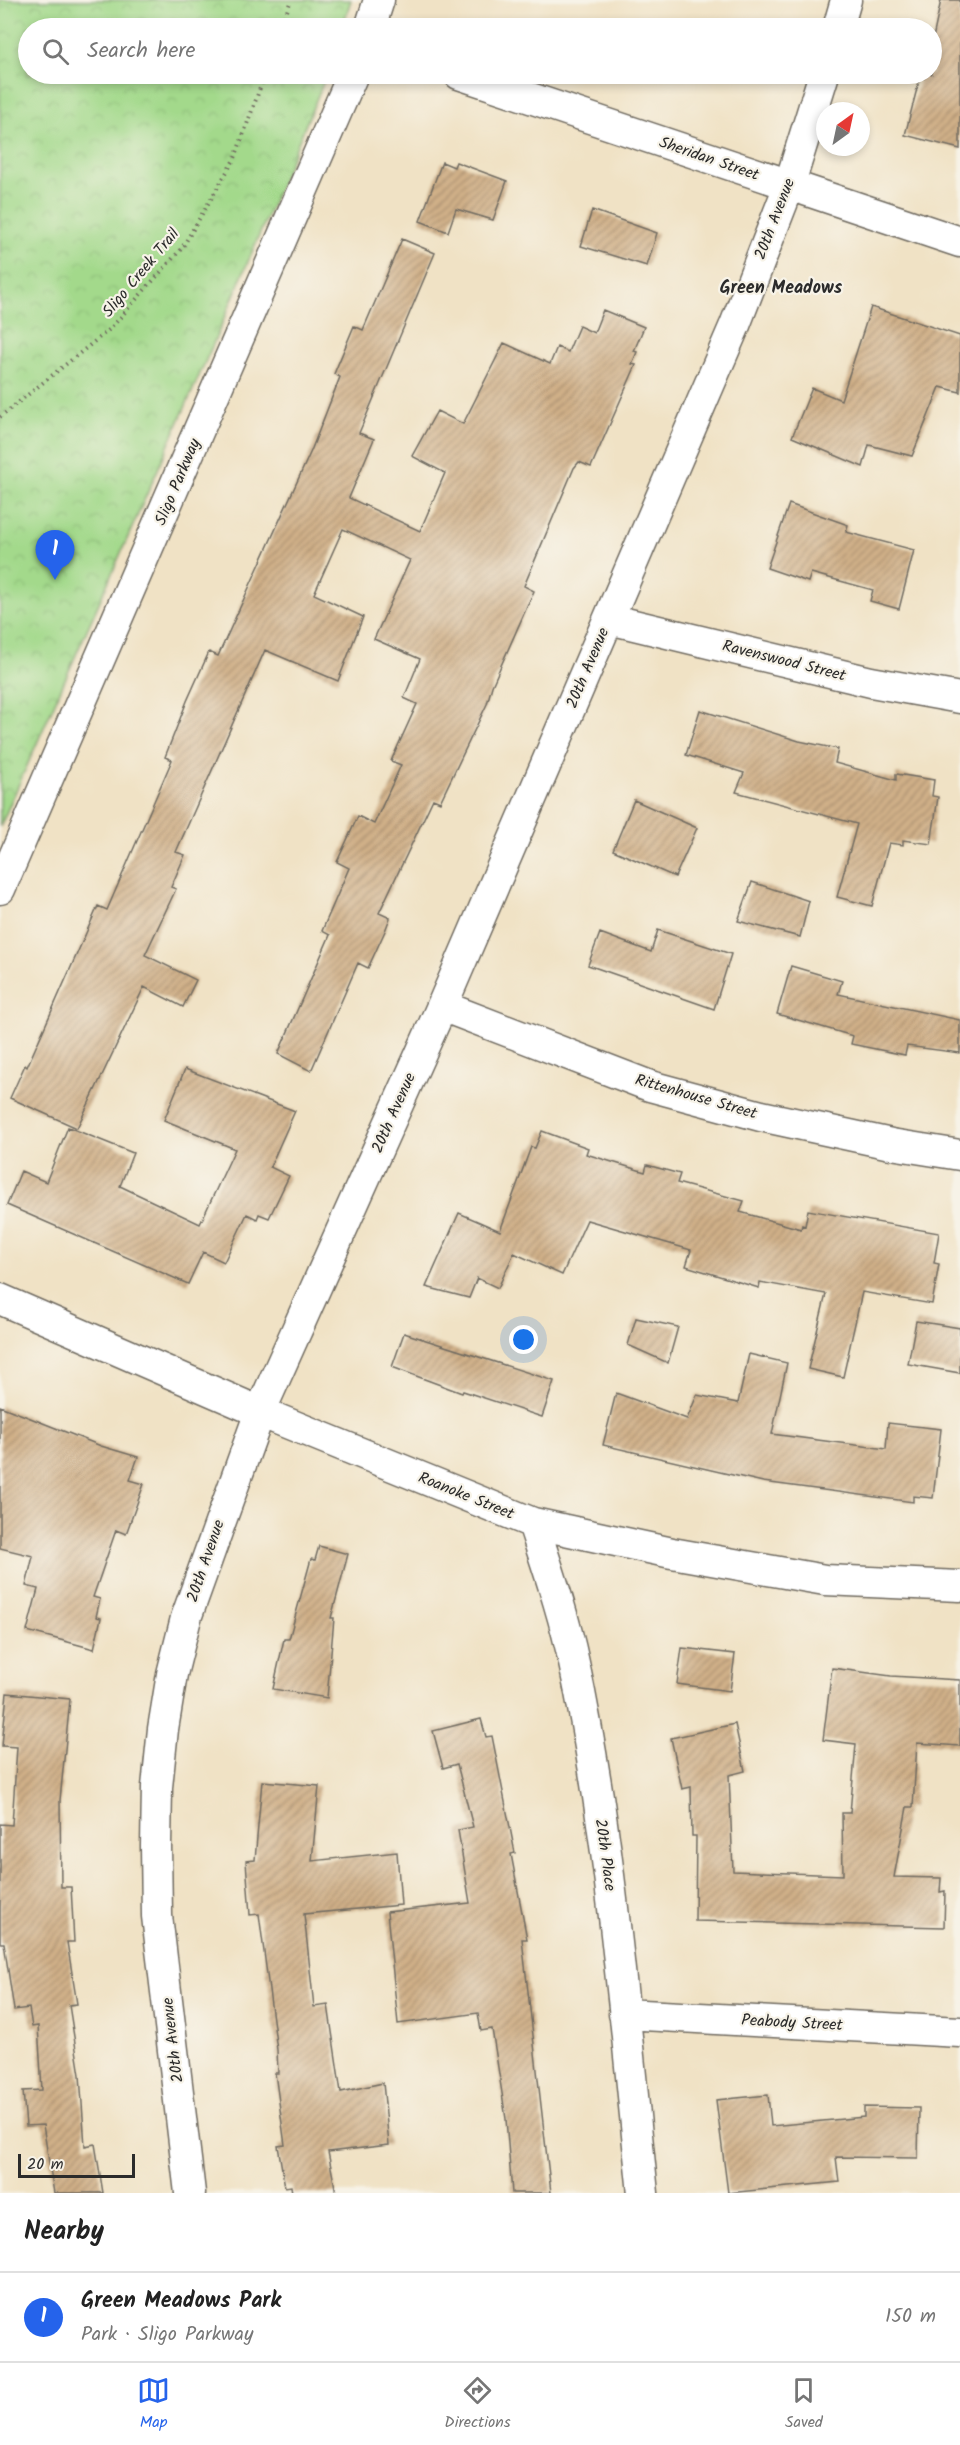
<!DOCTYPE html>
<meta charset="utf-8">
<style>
:root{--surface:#fff;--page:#f2f2f2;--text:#222;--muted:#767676;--line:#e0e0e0;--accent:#2563eb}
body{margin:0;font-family:Kalam,sans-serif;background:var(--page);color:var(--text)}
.compass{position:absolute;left:816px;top:102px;width:54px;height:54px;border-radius:50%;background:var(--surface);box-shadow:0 3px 9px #0003;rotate:33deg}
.scale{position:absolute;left:18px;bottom:15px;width:117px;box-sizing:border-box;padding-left:6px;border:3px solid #2b2b2b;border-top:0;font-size:16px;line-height:21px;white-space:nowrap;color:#2b2b2b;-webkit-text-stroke:4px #f7f3e8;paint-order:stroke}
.you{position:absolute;left:524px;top:1340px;width:21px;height:21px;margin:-15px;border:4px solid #fff;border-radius:50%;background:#1a73e8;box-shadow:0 0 0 9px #1a73e833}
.badge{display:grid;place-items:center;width:39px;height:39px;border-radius:50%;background:var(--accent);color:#fff;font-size:20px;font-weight:700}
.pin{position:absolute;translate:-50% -50px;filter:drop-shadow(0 2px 3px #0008)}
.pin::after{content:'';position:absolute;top:32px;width:21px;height:18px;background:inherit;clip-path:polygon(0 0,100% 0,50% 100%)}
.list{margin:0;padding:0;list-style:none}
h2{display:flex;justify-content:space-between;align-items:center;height:78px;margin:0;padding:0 24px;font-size:26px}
h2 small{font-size:20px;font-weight:400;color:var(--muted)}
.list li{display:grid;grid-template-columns:39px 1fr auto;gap:18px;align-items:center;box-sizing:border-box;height:90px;padding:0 24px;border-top:2px solid var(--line)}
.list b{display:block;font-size:22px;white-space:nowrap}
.list p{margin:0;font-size:20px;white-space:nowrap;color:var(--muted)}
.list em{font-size:20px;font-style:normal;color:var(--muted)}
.icon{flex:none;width:33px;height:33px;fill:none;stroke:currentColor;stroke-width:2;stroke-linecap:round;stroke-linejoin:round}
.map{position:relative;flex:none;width:960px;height:2193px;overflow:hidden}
.search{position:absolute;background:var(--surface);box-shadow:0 3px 9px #0003;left:18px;right:18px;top:18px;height:66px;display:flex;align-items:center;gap:15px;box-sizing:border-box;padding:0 21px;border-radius:33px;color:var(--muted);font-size:22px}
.sheet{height:168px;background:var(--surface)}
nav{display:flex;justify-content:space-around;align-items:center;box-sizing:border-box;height:84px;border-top:2px solid var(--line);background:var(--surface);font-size:16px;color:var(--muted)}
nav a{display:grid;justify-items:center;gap:3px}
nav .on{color:var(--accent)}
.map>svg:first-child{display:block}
</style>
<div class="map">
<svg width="960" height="2193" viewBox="0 0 960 2193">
<defs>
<pattern id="park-crowns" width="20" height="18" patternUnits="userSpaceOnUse" patternTransform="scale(1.5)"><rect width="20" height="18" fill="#a3d98b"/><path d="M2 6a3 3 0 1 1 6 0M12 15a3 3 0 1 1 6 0" fill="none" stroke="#8cba78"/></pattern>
<pattern id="building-hatch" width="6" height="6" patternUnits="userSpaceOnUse" patternTransform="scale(1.5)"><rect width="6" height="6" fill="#d0b088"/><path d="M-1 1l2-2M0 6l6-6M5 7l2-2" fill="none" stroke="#a98f6f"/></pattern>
</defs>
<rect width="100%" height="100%" fill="#f7f3e8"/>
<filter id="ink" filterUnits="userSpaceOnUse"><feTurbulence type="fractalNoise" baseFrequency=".0167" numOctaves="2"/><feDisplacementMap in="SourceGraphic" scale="12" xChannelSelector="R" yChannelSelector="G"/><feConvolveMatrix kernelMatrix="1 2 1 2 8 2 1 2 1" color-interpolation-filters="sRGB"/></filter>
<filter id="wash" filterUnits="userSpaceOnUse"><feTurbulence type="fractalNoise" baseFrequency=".008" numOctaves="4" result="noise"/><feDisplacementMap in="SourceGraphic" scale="24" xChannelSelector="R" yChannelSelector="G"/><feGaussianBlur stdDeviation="1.35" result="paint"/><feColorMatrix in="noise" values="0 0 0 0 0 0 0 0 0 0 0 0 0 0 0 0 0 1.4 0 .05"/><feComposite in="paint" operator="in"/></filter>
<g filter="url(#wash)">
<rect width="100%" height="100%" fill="#f0e2c5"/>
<!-- park -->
<path fill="url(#park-crowns)" stroke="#67825b" stroke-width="1.5" d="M 0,0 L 351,0 L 342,28 L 28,28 L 28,74 L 327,74 L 218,333 L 0,827 Z"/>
<g id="blocks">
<!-- building -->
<path fill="url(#building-hatch)" d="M 941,0 L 960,0 L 960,149 L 905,135 L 920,77 L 924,78 L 925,74 L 932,74 L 932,43 Z
M 442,162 L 454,167 L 456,162 L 507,181 L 493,220 L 456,209 L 448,232 L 420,221 Z
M 592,210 L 657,233 L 647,266 L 581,246 Z
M 402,239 L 435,253 L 359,433 L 374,439 L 349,498 L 420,531 L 445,473 L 412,456 L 437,411 L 463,424 L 504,343 L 550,364 L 557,347 L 568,352 L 579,326 L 594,333 L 603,310 L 644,327 L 634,351 L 637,352 L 632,364 L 636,365 L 591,467 L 579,462 L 574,468 L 524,586 L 534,591 L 492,686 L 487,704 L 440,802 L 433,799 L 379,913 L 390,918 L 385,931 L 368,968 L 358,963 L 311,1071 L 278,1054 L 330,935 L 322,931 L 349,868 L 337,862 L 358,816 L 374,824 L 401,765 L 391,761 L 417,704 L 404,698 L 420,659 L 374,639 L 410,560 L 343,529 L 314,594 L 363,617 L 338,681 L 265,650 L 176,852 L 185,855 L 171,887 L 176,889 L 145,955 L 196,980 L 183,1007 L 144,987 L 77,1128 L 10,1098 L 25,1065 L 27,1067 L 98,906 L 107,910 L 172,760 L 165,757 L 187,701 L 209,652 L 218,656 L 311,451 L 340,377 L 334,374 L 354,326 L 363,330 Z
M 871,307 L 960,336 L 960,392 L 940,387 L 912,456 L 869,445 L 863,467 L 792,437 L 812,388 L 841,400 Z
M 789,504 L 848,525 L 846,532 L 914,550 L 899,609 L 870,601 L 873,590 L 811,573 L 808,582 L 767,568 Z
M 700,710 L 799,741 L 838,749 L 835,763 L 896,780 L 896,774 L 934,780 L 932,796 L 938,797 L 931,844 L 903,840 L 903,845 L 889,843 L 872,906 L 837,897 L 857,824 L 736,792 L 744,773 L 686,755 Z
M 634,800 L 697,828 L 675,877 L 613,850 Z
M 752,882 L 809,901 L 800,937 L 738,921 Z
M 658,930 L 731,954 L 714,1009 L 588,965 L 600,933 L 651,952 Z
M 791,966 L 842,981 L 838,994 L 960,1020 L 960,1053 L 907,1046 L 905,1055 L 851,1044 L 853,1036 L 777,1014 Z
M 185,1069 L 295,1111 L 270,1167 L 289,1176 L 269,1218 L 259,1214 L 257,1219 L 247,1214 L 224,1262 L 203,1252 L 188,1284 L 7,1205 L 21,1171 L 46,1182 L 68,1127 L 133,1153 L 120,1186 L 200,1224 L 235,1149 L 164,1120 Z
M 542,1131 L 588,1148 L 586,1154 L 645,1172 L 647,1165 L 680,1174 L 677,1183 L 744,1201 L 740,1212 L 801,1229 L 802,1225 L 805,1226 L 808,1210 L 939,1233 L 934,1263 L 939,1264 L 932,1304 L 862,1292 L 843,1377 L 808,1369 L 826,1294 L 760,1282 L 759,1288 L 686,1266 L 691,1250 L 587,1220 L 562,1275 L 514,1253 L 498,1288 L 477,1278 L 469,1298 L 426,1287 L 459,1213 L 500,1231 L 531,1147 L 535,1148 Z
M 636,1318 L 678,1327 L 668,1363 L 628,1345 Z
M 916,1321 L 960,1328 L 960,1373 L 908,1364 Z
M 404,1333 L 554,1381 L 542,1417 L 463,1391 L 462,1393 L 392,1367 Z
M 749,1354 L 787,1363 L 772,1434 L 886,1449 L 888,1423 L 941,1429 L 933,1498 L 913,1496 L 913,1502 L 763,1482 L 603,1445 L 616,1393 L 687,1419 L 697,1395 L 738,1403 Z
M 0,1406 L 101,1446 L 138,1457 L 130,1480 L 144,1484 L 126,1534 L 116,1530 L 93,1597 L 100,1599 L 96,1617 L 101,1618 L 94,1649 L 27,1631 L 38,1589 L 26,1586 L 33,1556 L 0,1548 Z
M 319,1546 L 348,1554 L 331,1618 L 334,1618 L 327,1698 L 273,1689 L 284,1639 L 289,1639 L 311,1559 L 315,1560 Z
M 682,1648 L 735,1654 L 730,1691 L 677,1684 Z
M 832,1668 L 891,1676 L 960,1680 L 960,1746 L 917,1743 L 913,1807 L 907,1807 L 894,1877 L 941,1878 L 940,1892 L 945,1891 L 944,1927 L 695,1921 L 696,1836 L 692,1836 L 691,1787 L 682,1789 L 671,1738 L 735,1724 L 745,1771 L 729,1775 L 733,1871 L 843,1875 L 842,1813 L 850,1813 L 856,1744 L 823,1740 Z
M 7,1693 L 70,1699 L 60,1800 L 61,1887 L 71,1887 L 74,1942 L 67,1942 L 77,2004 L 69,2005 L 80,2075 L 85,2146 L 95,2144 L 103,2193 L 54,2193 L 43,2125 L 26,2126 L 23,2091 L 42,2090 L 38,2026 L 32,2027 L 29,2008 L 14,2010 L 4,1943 L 0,1943 L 0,1824 L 12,1825 L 17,1747 L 2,1746 Z
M 481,1719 L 486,1737 L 492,1736 L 515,1853 L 511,1854 L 527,1939 L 522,1939 L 551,2193 L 512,2193 L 506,2119 L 492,2029 L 481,2031 L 478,2013 L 398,2024 L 387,1912 L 470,1903 L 458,1830 L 473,1827 L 457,1764 L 443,1768 L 433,1731 Z
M 262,1781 L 319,1786 L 312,1861 L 397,1852 L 401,1905 L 304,1914 L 314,2007 L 328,2005 L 341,2092 L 383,2083 L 389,2145 L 328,2152 L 336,2193 L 292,2193 L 291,2186 L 285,2187 L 278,2146 L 285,2145 L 275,2073 L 278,2073 L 277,2050 L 259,1914 L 250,1915 L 246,1861 L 255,1860 Z
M 768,2095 L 771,2126 L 864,2117 L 864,2107 L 919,2108 L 918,2158 L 836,2157 L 839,2182 L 728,2193 L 716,2100 Z"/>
</g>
</g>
<g filter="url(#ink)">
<use href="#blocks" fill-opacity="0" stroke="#706b61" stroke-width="1.5"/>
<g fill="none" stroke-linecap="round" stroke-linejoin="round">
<!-- minor casing -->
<g stroke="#706b61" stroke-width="33">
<path id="minor" d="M 370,28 L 379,0
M 838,28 L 846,0
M 459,74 L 960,242
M 609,619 L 871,682 L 960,698
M 0,889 L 353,74
M 442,1006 L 650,1086 L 761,1116 L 891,1144 L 960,1155
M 0,1299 L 260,1412 L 533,1523 L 672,1553 L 825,1580 L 960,1586
M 533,1523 C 548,1569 564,1615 574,1663 C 611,1837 624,2016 643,2193
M 624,2014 L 960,2032
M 190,2193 L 157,1916 L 156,1846 L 157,1787 L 163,1729 L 172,1674 L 186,1618 L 260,1412 L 442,1006 L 735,325 L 789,186 L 824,74"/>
</g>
<!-- path -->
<path stroke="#706b61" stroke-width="4" stroke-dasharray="1.5 4.5" stroke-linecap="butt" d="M 281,28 L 291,0
M 0,417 L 110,329 L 182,248 L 235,158 L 265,74"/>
<!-- minor -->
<use href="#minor" stroke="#fff" stroke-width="30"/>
</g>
</g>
<g text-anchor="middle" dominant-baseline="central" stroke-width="4.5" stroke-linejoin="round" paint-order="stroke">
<!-- street labels -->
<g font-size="16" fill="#2b2b2b" stroke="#f7f3e8">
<text transform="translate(709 159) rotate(19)">Sheridan Street</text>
<text transform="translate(775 219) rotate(-69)">20th Avenue</text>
<text transform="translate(141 273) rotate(-50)">Sligo Creek Trail</text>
<text transform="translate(178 482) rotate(-67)">Sligo Parkway</text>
<text transform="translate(784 661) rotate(14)">Ravenswood Street</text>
<text transform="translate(588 668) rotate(-67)">20th Avenue</text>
<text transform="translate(696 1097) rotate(16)">Rittenhouse Street</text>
<text transform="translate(394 1113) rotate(-66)">20th Avenue</text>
<text transform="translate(466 1496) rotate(22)">Roanoke Street</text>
<text transform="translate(206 1561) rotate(-71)">20th Avenue</text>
<text transform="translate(605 1855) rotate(82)">20th Place</text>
<text transform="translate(792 2023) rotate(3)">Peabody Street</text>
<text transform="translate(173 2040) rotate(-97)">20th Avenue</text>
</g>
<!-- neighbourhood labels -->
<g font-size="18" font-weight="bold" fill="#2b2b2b" stroke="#f7f3e8">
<text x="781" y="288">Green Meadows</text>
</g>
</g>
</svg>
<svg class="compass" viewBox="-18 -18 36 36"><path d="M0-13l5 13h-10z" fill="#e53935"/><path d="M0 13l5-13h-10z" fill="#767676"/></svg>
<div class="scale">20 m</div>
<div class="you"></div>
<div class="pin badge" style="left:55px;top:580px">1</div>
<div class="search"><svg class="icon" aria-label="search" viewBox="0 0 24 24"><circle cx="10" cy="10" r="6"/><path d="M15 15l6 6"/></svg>Search here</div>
</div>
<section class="sheet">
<h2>Nearby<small></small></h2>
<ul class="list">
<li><span class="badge">1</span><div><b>Green Meadows Park</b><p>Park · Sligo Parkway</p></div><em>150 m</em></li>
</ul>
</section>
<nav>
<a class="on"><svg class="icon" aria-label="map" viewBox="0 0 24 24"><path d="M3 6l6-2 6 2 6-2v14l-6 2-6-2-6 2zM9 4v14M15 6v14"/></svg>Map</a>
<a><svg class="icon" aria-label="directions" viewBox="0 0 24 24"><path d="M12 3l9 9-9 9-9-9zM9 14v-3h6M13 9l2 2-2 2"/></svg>Directions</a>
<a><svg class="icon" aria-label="saved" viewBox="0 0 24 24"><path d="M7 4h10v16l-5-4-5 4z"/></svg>Saved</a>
</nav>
